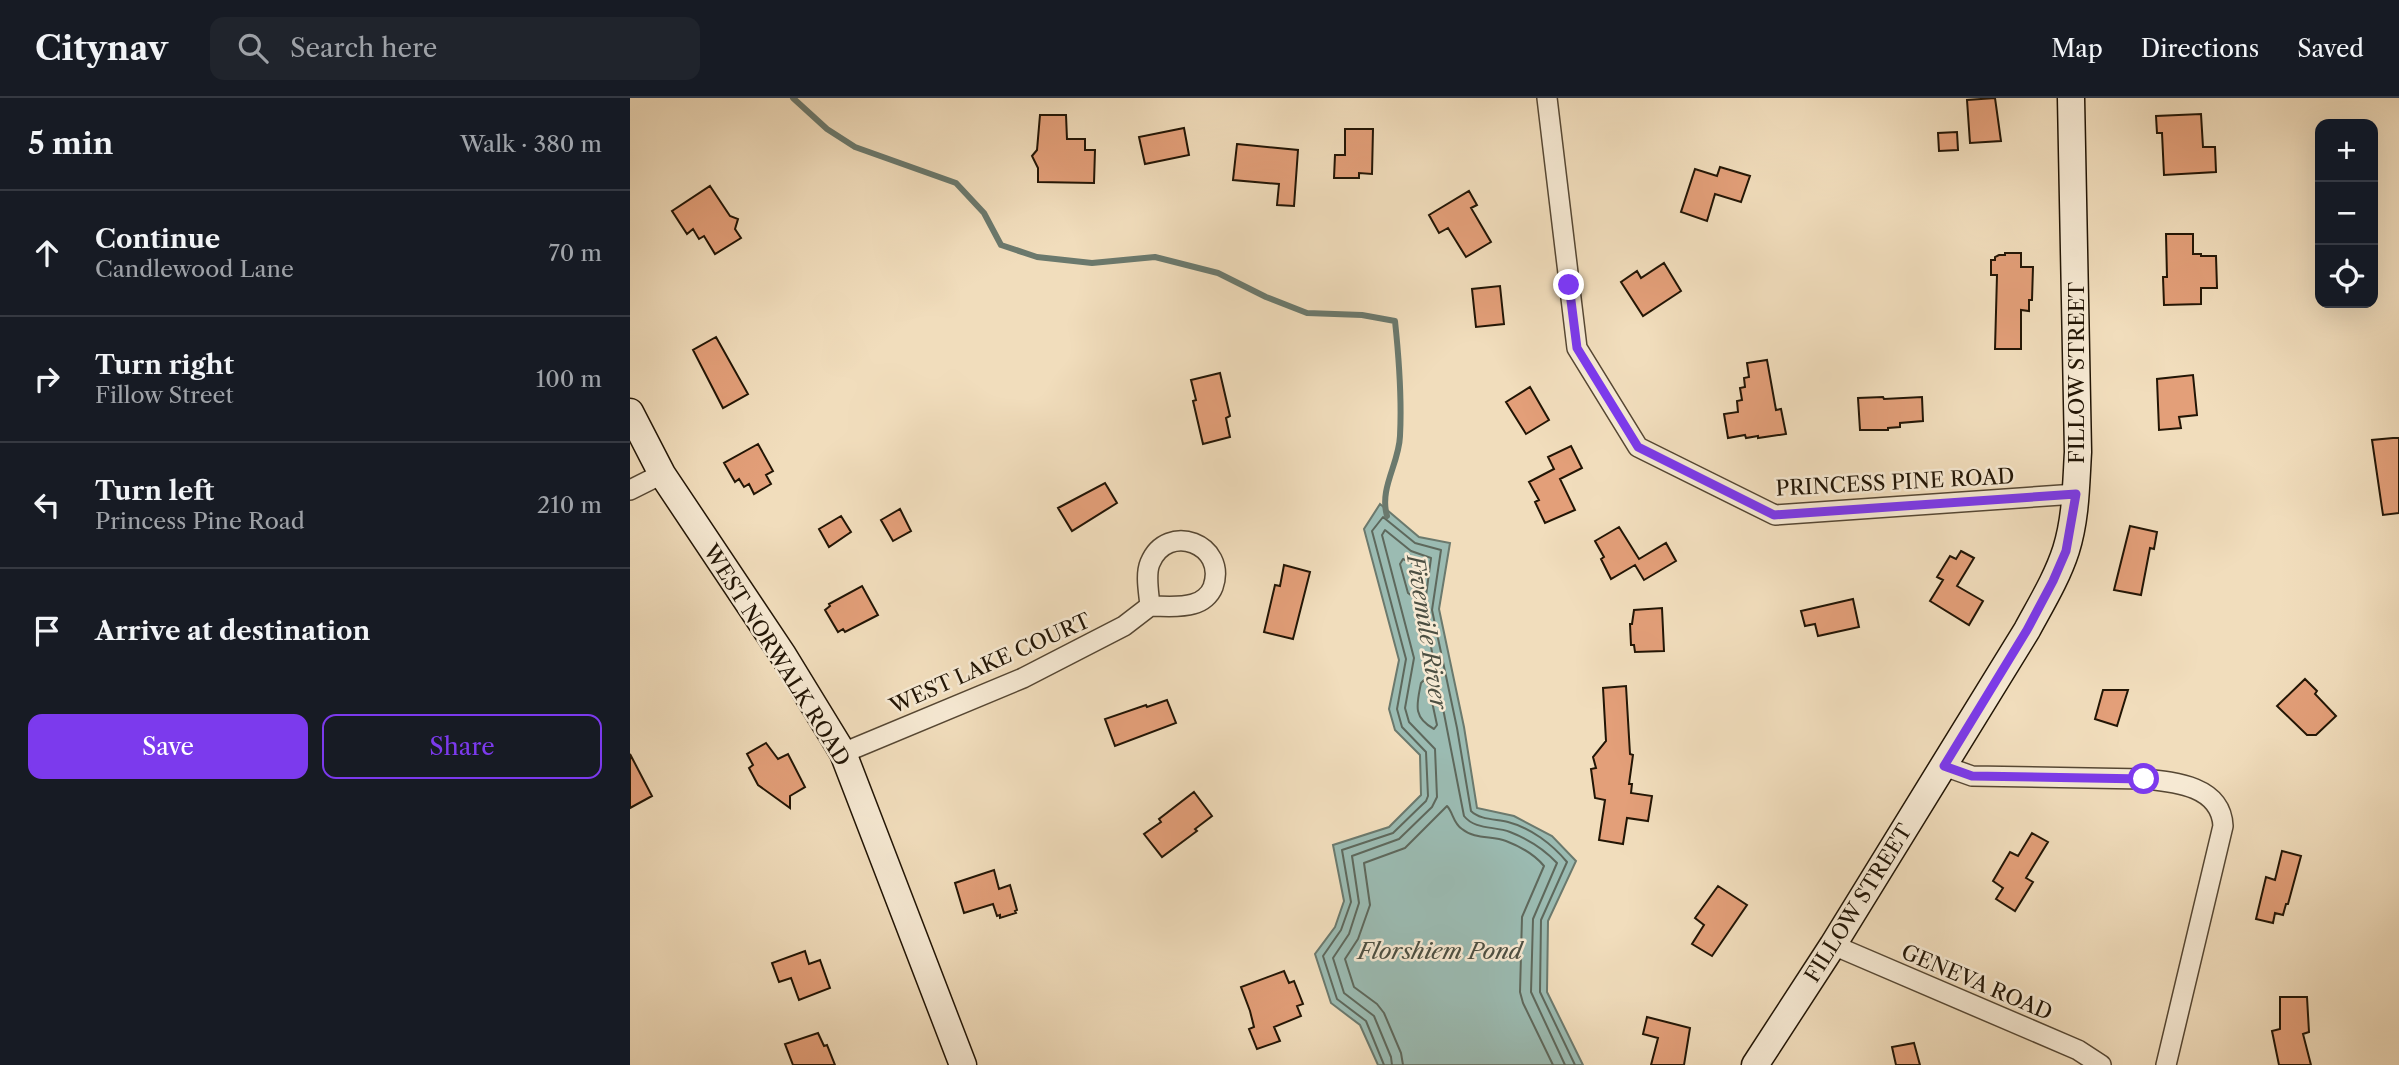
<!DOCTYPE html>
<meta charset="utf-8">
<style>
:root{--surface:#171b24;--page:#20242c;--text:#f1f3f6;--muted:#9ea1a6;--line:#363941;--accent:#7c3aed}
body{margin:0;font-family:"Libre Caslon Text",serif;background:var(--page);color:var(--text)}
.controls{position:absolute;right:21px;top:21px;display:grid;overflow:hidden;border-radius:14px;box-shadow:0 7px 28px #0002}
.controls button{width:63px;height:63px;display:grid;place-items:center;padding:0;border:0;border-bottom:2px solid var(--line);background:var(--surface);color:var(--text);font:35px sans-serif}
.stop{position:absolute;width:21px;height:21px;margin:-16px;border:5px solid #7c3aed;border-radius:50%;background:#fff}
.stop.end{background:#7c3aed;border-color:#fff;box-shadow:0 2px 7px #0008}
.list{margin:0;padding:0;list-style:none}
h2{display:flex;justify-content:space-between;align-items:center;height:91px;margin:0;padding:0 28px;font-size:30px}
h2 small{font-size:23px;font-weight:400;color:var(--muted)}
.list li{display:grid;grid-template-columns:46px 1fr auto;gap:21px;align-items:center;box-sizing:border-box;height:126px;padding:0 28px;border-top:2px solid var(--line)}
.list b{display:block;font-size:26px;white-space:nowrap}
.list p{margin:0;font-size:23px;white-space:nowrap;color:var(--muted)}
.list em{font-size:23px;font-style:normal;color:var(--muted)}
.actions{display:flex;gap:14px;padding:21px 28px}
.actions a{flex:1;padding:16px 0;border:2px solid var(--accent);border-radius:14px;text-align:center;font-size:24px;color:var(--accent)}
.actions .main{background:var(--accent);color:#fff}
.icon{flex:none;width:38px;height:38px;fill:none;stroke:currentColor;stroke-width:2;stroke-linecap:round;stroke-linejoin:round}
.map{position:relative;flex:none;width:1769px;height:967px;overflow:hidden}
header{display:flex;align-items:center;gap:42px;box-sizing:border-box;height:98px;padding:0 35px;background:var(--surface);border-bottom:2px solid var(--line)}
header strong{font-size:33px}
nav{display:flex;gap:38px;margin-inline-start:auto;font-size:24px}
.search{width:490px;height:63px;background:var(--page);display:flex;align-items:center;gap:18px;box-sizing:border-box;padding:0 24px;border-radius:14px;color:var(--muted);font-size:26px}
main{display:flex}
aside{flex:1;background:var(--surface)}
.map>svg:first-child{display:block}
</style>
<header>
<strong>Citynav</strong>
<div class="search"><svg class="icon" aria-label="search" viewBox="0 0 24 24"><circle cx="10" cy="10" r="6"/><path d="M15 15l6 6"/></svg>Search here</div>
<nav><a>Map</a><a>Directions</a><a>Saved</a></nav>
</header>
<main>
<aside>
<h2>5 min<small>Walk · 380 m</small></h2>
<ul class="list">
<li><svg class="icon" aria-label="ahead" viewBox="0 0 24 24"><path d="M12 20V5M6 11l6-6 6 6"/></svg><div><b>Continue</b><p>Candlewood Lane</p></div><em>70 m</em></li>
<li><svg class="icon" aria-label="right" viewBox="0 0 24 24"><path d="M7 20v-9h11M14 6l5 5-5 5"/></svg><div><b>Turn right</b><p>Fillow Street</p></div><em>100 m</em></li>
<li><svg class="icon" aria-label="left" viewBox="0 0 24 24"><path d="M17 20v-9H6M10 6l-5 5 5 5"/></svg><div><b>Turn left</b><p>Princess Pine Road</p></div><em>210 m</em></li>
<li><svg class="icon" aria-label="arrive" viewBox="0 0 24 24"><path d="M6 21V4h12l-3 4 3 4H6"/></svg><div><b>Arrive at destination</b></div></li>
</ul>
<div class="actions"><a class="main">Save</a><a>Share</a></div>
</aside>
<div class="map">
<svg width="1769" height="967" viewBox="0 0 1769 967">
<rect width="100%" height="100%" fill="#f1ddbc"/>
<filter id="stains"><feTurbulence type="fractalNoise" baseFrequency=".00286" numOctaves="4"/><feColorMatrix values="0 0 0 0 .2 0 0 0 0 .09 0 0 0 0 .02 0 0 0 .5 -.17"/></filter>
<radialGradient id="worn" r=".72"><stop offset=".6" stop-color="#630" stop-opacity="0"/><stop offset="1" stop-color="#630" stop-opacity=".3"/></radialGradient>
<!-- water -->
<path fill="#9bbbb2" stroke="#6b796d" stroke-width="2" d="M 750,406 L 789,439 L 820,445 L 809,511 L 834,629 L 847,710 L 884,718 L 922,738 L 946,763 L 918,823 L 917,894 L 953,967 L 748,967 L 730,927 L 701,905 L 685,856 L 705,829 L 714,803 L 703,747 L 759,729 L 791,697 L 790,657 L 765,632 L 759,611 L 769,562 L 734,431 Z"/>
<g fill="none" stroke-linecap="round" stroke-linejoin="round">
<!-- shore -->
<path stroke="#5e685c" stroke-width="2" d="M 773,461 L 789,468 L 785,495 L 782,498 L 778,495 L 770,466 Z
M 794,582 L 798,585 L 807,627 L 804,631 C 782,619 787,606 791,585 Z
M 754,967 L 736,923 L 707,901 L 693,858 L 711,832 L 721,804 L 712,752 L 763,735 L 796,703 L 798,698 L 796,654 L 772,629 L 767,611 L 776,561 L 742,433 L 753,419 L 785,445 L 811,452 L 802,512 L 827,630 L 841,713 C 850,722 866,721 878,724 C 901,730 922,746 937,764 L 911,822 L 910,894 L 945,967
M 762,967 L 761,959 L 744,918 L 714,895 L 703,860 L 719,836 L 729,805 L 722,758 L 769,741 L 802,709 L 807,699 L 805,651 L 779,624 L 775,610 L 784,560 L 752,437 L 755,432 L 781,453 L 801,460 L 794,513 L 834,718 C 845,732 865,728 880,734 C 898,741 914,751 927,765 L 903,821 L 901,894 L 935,967
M 773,967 L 771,955 L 754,915 L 747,906 L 724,889 L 715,861 L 728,841 L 740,807 L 734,765 L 775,750 L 817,708 C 823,714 823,725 832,731 C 844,741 862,738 876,743 C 889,748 905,757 914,768 L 892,819 L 890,894 L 893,905 L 923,967"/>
<!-- stream -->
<path stroke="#6b796d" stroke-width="6" d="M 163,0 L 197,31 L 225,49 L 326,85 L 354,115 L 371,147 L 407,159 L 462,165 L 525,159 L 588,175 L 636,199 L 677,215 L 732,217 L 765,223 C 769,261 772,300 770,338 C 769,366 749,390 757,418"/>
</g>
<!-- building -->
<path fill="#e39f79" stroke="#221505" stroke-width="2" d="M 1365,0 L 1371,43 L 1340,45 L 1337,2 Z
M 1571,16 L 1573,49 L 1585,49 L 1586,74 L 1534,77 L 1532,35 L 1527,35 L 1526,18 Z
M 410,17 L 436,17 L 437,41 L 455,41 L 455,52 L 465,52 L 464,85 L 408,84 L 408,70 L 402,58 L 407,52 Z
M 554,30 L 559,57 L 515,66 L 509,39 Z
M 715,31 L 743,31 L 742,76 L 729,75 L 729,80 L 704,80 L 705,57 L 715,57 Z
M 1327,34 L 1328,52 L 1309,53 L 1308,35 Z
M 607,46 L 668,52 L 664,108 L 647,107 L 649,86 L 603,82 Z
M 1090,69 L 1120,78 L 1111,104 L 1085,96 L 1077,123 L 1051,114 L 1065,71 L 1087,78 Z
M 80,88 L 100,118 L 108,121 L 105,131 L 111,140 L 85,156 L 74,138 L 69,141 L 63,131 L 57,136 L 42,113 Z
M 839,93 L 847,107 L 841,110 L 861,144 L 836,159 L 818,130 L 809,135 L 799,117 Z
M 1536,136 L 1563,136 L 1563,156 L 1571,156 L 1571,158 L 1586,158 L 1587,190 L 1571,190 L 1571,206 L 1534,207 L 1533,179 L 1537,179 Z
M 1375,155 L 1391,155 L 1391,169 L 1403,169 L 1402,202 L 1399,202 L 1399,213 L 1391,212 L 1391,251 L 1365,251 L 1367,177 L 1361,177 L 1361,162 L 1365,162 L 1365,159 L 1369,157 L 1375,157 Z
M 1034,165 L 1051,193 L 1013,218 L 991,184 L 1007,173 L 1011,180 Z
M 870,188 L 874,226 L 846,229 L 842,191 Z
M 86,239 L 118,296 L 93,310 L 63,252 Z
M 1137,262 L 1146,312 L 1151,311 L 1156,336 L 1128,340 L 1128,338 L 1116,340 L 1115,337 L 1098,340 L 1094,316 L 1108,314 L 1107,303 L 1112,302 L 1110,290 L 1115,289 L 1114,280 L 1119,279 L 1117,265 Z
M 590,275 L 600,318 L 596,320 L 600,339 L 573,346 L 563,303 L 566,302 L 561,282 Z
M 1563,277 L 1567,317 L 1549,319 L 1551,330 L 1529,332 L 1527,281 Z
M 900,289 L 919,322 L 896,336 L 876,304 Z
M 1253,299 L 1254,301 L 1292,299 L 1293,323 L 1270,325 L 1270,329 L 1258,330 L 1258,332 L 1230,332 L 1228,300 Z
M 1763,340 L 1769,340 L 1769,415 L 1753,417 L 1742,342 Z
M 128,346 L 143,373 L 136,377 L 141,386 L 124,396 L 119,386 L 114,389 L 109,381 L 105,384 L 94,365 Z
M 941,348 L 952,370 L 930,381 L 945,412 L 915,425 L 905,404 L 909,402 L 899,384 L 924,371 L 918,359 Z
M 475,385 L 487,405 L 442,433 L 428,410 Z
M 270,411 L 281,433 L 263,443 L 251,422 Z
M 211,418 L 221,434 L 199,449 L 189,431 Z
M 1500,428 L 1527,434 L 1524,451 L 1520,450 L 1511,497 L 1484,492 Z
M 989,429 L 1009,461 L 1036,445 L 1046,463 L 1014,482 L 1005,467 L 981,481 L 971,461 L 974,459 L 965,443 Z
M 1331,453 L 1344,460 L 1327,488 L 1353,503 L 1339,527 L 1300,503 L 1313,482 L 1307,479 L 1320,458 L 1326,461 Z
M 654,467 L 680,474 L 663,541 L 634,534 L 645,487 L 650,488 Z
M 232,488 L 248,517 L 215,534 L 213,531 L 208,534 L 195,512 L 200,508 L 199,506 Z
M 1223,501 L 1229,529 L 1188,538 L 1185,526 L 1175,528 L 1171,513 Z
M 1032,510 L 1034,553 L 1005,554 L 1004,547 L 1001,547 L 1000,526 L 1002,526 L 1004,512 Z
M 1675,581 L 1687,593 L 1685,596 L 1706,618 L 1686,637 L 1677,637 L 1647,608 Z
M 996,588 L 1000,656 L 1003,657 L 999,686 L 1002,686 L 1001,695 L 1022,698 L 1018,723 L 997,720 L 993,746 L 969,742 L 975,702 L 965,700 L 961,671 L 966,670 L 963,659 L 976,643 L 973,590 Z
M 1473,592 L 1498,592 L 1487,628 L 1465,621 Z
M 537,602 L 546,625 L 485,648 L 475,621 L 516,607 L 517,609 Z
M 136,645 L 148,661 L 158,656 L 175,689 L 160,698 L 160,710 L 128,687 L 119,670 L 123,667 L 117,656 Z
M 0,656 L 22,698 L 0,710 Z
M 564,694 L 582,718 L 565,731 L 567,733 L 532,759 L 514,736 L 531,724 L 529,721 Z
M 1402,735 L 1418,744 L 1396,780 L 1403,784 L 1385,813 L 1366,801 L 1373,790 L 1363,783 L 1380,754 L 1388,758 Z
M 1652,753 L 1671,758 L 1658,806 L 1656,806 L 1653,817 L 1645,815 L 1643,825 L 1626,821 L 1636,779 L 1645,782 Z
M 364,772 L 369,791 L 380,787 L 387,812 L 385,813 L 386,815 L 370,820 L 370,817 L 367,818 L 363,806 L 334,815 L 325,785 Z
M 1088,788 L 1117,807 L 1082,858 L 1062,846 L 1074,827 L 1065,820 Z
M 175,853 L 179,866 L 190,862 L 200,890 L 169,902 L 161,880 L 149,884 L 142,865 Z
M 654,873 L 659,885 L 664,883 L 673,906 L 667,908 L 671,918 L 644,929 L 650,943 L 627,951 L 619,931 L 624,929 L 620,913 L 611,889 Z
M 1650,899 L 1677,899 L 1679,934 L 1673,936 L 1681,967 L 1649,967 L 1642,933 L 1650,931 Z
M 1017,919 L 1060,930 L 1054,967 L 1021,967 L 1028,940 L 1013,936 Z
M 188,935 L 194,948 L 197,947 L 205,967 L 163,967 L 155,946 Z
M 1284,945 L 1290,967 L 1266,967 L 1262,949 Z"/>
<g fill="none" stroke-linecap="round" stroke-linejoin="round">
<!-- street casing -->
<g stroke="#564733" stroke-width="22">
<path id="street" d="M 917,0 L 947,250 L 1008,349 L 1145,417 L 1446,396
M 0,392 L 32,376
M 213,655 L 393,580 L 494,528 L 520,508 C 519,495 515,477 520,465 C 537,423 598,446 583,489 C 580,497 572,504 563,506 C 550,510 534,508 520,508
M 1314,668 L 1342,678 L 1514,681 C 1545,684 1591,688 1593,728 L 1536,967
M 1203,847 L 1448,952 L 1471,967"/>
</g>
<!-- secondary casing -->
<g stroke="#221505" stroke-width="29">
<path id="secondary" d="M 0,314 L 32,376 L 153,557 L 213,655 L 333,967
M 1125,967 L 1203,847 L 1397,532 C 1411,506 1427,480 1436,452 C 1446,420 1446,387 1448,354 L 1441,0"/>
</g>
<!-- street -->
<use href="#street" stroke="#f6e9d3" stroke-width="19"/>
<!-- secondary -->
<use href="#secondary" stroke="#f6e9d3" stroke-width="26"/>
</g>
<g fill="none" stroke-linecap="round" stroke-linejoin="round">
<!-- route -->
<path stroke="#7c3aed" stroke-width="9" d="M 939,187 L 947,250 L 1008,349 L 1144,417 L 1446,396 L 1436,453 L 1423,483 L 1397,532 L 1314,668 L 1342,678 L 1514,681"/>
</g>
<g text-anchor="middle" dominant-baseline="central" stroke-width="5" stroke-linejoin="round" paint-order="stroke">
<!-- street labels -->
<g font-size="21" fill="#221505" stroke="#f6e9d3">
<text transform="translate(1446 275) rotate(-90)">FILLOW STREET</text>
<text transform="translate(1265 384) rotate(-3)">PRINCESS PINE ROAD</text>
<text transform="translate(147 557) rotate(58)">WEST NORWALK ROAD</text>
<text transform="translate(360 565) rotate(-24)">WEST LAKE COURT</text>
<text transform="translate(1228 805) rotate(-58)">FILLOW STREET</text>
<text transform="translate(1347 884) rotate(23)">GENEVA ROAD</text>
</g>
<!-- water labels -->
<g font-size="23" font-style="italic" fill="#4c4f42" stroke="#f6e9d3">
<text transform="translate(797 534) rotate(81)">Fivemile River</text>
<text x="810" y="853">Florshiem Pond</text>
</g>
</g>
<rect width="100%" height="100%" filter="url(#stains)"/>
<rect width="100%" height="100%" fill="url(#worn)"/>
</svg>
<div class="controls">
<button>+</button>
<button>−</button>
<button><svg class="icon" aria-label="locate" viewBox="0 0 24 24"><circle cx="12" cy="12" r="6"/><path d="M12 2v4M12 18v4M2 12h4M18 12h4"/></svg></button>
</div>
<div class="stop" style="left:1514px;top:681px"></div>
<div class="stop end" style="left:939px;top:187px"></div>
</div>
</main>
